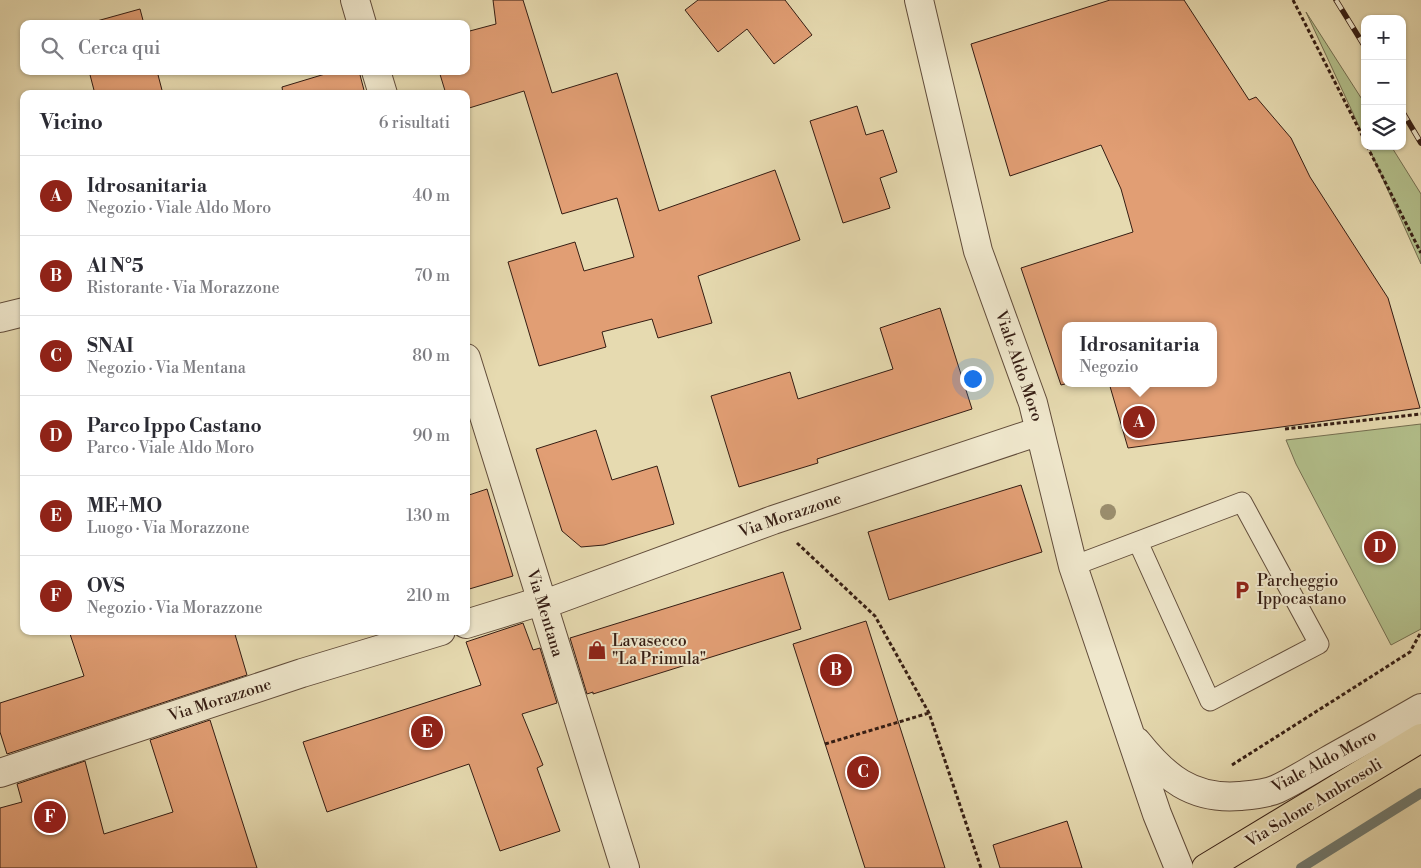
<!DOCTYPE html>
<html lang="it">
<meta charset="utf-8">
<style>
:root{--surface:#fff;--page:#f2f2f3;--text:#2b2b33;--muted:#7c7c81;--line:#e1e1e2;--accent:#8f2418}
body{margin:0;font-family:"Libre Bodoni",serif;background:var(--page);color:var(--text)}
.controls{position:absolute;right:15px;top:15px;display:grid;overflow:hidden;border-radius:10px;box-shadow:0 1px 4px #0004}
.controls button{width:45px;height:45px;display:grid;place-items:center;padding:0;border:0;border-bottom:1px solid var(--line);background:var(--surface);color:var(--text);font:25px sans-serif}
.you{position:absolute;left:972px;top:378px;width:18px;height:18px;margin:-12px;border:4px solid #fff;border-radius:50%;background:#1a73e8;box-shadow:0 0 0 8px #1a73e833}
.badge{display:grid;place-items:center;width:32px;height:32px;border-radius:50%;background:var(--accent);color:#fff;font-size:16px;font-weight:700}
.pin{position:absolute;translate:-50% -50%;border:2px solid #fff;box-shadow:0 1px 5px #0006}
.popup{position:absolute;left:1062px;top:322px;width:155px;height:65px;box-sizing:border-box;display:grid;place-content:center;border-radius:10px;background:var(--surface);filter:drop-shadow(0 1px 4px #0005);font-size:16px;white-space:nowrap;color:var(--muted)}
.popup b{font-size:19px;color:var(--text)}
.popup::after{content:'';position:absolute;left:50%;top:100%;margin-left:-10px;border:10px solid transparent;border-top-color:var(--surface)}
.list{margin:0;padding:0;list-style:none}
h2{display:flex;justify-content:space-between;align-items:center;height:65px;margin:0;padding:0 20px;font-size:21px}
h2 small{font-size:16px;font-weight:400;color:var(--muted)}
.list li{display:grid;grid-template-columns:32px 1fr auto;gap:15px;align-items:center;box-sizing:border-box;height:80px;padding:0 20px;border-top:1px solid var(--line)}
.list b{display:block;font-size:19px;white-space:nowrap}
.list p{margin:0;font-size:16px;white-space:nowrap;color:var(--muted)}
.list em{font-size:16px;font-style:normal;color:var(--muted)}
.icon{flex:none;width:28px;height:28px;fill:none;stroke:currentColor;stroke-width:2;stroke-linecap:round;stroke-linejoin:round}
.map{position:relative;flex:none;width:1421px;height:868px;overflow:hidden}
.search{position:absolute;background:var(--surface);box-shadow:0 1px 4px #0004;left:20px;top:20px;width:450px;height:55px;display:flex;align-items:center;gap:12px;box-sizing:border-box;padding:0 18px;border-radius:10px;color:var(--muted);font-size:19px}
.panel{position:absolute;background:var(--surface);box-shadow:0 1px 4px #0004;left:20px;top:90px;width:450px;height:545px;border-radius:10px}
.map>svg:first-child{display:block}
</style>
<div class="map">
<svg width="1421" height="868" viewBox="0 0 1421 868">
<rect width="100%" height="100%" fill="#e6dab0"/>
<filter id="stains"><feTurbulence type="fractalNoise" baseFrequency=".004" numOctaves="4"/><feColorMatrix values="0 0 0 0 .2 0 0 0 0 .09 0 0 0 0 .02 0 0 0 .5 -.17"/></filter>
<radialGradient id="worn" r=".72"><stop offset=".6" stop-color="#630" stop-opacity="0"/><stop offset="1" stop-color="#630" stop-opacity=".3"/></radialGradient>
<!-- green -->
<path fill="#b3c08c" stroke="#746e50" d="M 1306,12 L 1365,104 L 1365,139 Z
M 1368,146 L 1391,146 L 1421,194 L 1421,264 Z
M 1421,424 L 1421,629 L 1391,645 L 1296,464 L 1286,440 Z"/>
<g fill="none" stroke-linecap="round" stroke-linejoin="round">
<!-- stream -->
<path stroke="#707b72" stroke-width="10" d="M 1301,868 L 1421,793"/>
</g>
<!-- building -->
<path fill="#e19e74" stroke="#351d13" d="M 493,0 L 523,0 L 552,93 L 617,73 L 659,211 L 775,170 L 800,240 L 698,276 L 712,323 L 658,338 L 652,319 L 602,332 L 606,347 L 539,366 L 508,262 L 575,242 L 584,271 L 634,257 L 617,198 L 562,214 L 524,91 L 466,109 L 466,94 L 446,94 L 439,71 L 466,71 L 466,32 L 496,24 Z
M 698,0 L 785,0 L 812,35 L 774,64 L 747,29 L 718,52 L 685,10 Z
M 1110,0 L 1184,0 L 1249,100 L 1256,97 L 1291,138 L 1310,177 L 1388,298 L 1420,408 L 1128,448 L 1109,383 L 1213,383 L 1213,326 L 1065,326 L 1065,384 L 1061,385 L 1021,268 L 1133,232 L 1121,189 L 1101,145 L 1010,176 L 971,44 Z
M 140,9 L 144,24 L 86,24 Z
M 89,71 L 157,71 L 163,94 L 95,94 Z
M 335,71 L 359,71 L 365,94 L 283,94 L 282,87 Z
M 857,106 L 866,135 L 883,130 L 897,172 L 880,178 L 890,208 L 843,223 L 810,121 Z
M 940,308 L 972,409 L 817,459 L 818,463 L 739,487 L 711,396 L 790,372 L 798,399 L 893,369 L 880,328 Z
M 596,430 L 612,480 L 657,466 L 674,524 L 604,545 L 581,547 L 562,531 L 536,449 Z
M 1021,485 L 1042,552 L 889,600 L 868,532 Z
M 487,489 L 513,576 L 466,590 L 466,496 Z
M 783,572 L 801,629 L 593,694 L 593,692 L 587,694 L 570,638 Z
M 866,621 L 898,721 L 945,868 L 865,868 L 793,644 Z
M 523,623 L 533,650 L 540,648 L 557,703 L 522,714 L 543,765 L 537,768 L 560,831 L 500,851 L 469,764 L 327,812 L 303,742 L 481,685 L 466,642 Z
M 69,631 L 234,631 L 247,675 L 7,754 L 0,732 L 0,703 L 84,676 Z
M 210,720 L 257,868 L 0,868 L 0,808 L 22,802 L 17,784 L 85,761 L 104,834 L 173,812 L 150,740 Z
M 1067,821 L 1082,868 L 1000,868 L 993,845 Z"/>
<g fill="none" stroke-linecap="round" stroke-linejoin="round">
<!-- service casing -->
<g stroke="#614c3a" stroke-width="21">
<path id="service" d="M 1073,566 L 1242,502 L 1319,644 L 1210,701 L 1138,542"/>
</g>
<!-- minor casing -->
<g stroke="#614c3a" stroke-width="30">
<path id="minor" d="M 355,0 L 362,24
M 919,0 L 978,251 L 1033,403 L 1073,566 L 1157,814 L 1179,868
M 376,71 L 383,94
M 0,318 L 24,312
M 466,358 L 625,868
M 542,605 L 773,520 L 1040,431
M 466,624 L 541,601
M 1137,742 C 1165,777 1192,800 1240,796 C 1251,795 1266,794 1277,789 C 1294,781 1311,770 1327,761 C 1359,743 1390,726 1421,708
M 0,773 L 302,673 L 441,631"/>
</g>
<!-- primary casing -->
<g stroke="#351d13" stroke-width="30">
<path id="primary" d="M 1206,868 L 1421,738"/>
</g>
<!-- path -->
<path stroke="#351d13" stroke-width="3" stroke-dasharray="4 2.5" stroke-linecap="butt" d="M 1293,0 L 1365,141
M 1367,146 L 1421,253
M 1285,429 L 1421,414
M 797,543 L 875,616 L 929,713 L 981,868
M 825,744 L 929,713
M 1232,765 L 1410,652 L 1421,632"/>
<!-- service -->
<use href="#service" stroke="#efe7cc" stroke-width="19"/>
<!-- minor -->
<use href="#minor" stroke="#efe7cc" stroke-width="28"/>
<!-- primary -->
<use href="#primary" stroke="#e6dab0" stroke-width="28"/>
<!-- rail casing -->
<g stroke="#351d13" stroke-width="5.5">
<path id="rail" d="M 1336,0 L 1365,47
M 1402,111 L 1421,143"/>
</g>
<!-- rail -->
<use href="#rail" stroke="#efe7cc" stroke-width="4" stroke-dasharray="11" stroke-linecap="butt"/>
</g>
<!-- trees -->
<circle fill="#9a8d6d" cx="1108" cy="512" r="8"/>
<!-- icons -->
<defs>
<g id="parking-bare" transform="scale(1.5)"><path d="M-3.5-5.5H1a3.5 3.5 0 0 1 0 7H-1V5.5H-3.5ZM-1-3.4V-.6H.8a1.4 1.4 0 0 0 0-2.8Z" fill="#8f2418" stroke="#efe7cc" stroke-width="2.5" paint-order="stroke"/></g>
<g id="shop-bare" transform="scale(1.5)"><path d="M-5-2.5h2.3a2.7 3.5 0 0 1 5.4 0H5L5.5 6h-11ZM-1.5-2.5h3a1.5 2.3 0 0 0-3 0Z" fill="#8f2418" stroke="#efe7cc" stroke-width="2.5" paint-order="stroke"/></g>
</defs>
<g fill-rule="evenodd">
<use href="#parking-bare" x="1242" y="590"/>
<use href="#shop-bare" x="597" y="650"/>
</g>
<g text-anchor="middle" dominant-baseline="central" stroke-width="4" stroke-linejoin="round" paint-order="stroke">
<!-- street labels -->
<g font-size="16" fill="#351d13" stroke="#efe7cc">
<text transform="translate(1019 366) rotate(71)">Viale Aldo Moro</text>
<text transform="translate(790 515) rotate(-19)">Via Morazzone</text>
<text transform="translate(545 613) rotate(73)">Via Mentana</text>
<text transform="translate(220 700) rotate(-18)">Via Morazzone</text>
<text transform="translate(1324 761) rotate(-28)">Viale Aldo Moro</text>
<text transform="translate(1314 803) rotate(-31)">Via Solone Ambrosoli</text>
</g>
<!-- poi labels -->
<g font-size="16" fill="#351d13" stroke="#efe7cc" text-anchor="start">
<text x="1257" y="581">Parcheggio<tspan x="1257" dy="18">Ippocastano</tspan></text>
<text x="612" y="641">Lavasecco<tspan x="612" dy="18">"La Primula"</tspan></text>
</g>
</g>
<rect width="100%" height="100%" filter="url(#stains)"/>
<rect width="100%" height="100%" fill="url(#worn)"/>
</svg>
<div class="controls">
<button>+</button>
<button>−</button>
<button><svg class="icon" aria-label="layers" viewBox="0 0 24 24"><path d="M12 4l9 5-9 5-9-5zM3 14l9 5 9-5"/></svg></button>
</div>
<div class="you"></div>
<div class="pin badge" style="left:1139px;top:422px">A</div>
<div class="popup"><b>Idrosanitaria</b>Negozio</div>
<div class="pin badge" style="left:836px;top:670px">B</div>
<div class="pin badge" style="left:863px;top:772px">C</div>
<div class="pin badge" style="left:1380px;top:547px">D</div>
<div class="pin badge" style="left:427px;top:732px">E</div>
<div class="pin badge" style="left:50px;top:817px">F</div>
<div class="search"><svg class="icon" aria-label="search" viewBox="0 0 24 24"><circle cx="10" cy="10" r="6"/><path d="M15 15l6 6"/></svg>Cerca qui</div>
<section class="panel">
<h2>Vicino<small>6 risultati</small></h2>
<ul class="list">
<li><span class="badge">A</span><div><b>Idrosanitaria</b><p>Negozio · Viale Aldo Moro</p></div><em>40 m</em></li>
<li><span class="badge">B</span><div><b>Al N°5</b><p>Ristorante · Via Morazzone</p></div><em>70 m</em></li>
<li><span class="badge">C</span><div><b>SNAI</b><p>Negozio · Via Mentana</p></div><em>80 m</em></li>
<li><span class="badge">D</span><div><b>Parco Ippo Castano</b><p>Parco · Viale Aldo Moro</p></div><em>90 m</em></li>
<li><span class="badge">E</span><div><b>ME+MO</b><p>Luogo · Via Morazzone</p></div><em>130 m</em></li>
<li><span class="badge">F</span><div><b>OVS</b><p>Negozio · Via Morazzone</p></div><em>210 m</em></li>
</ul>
</section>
</div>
